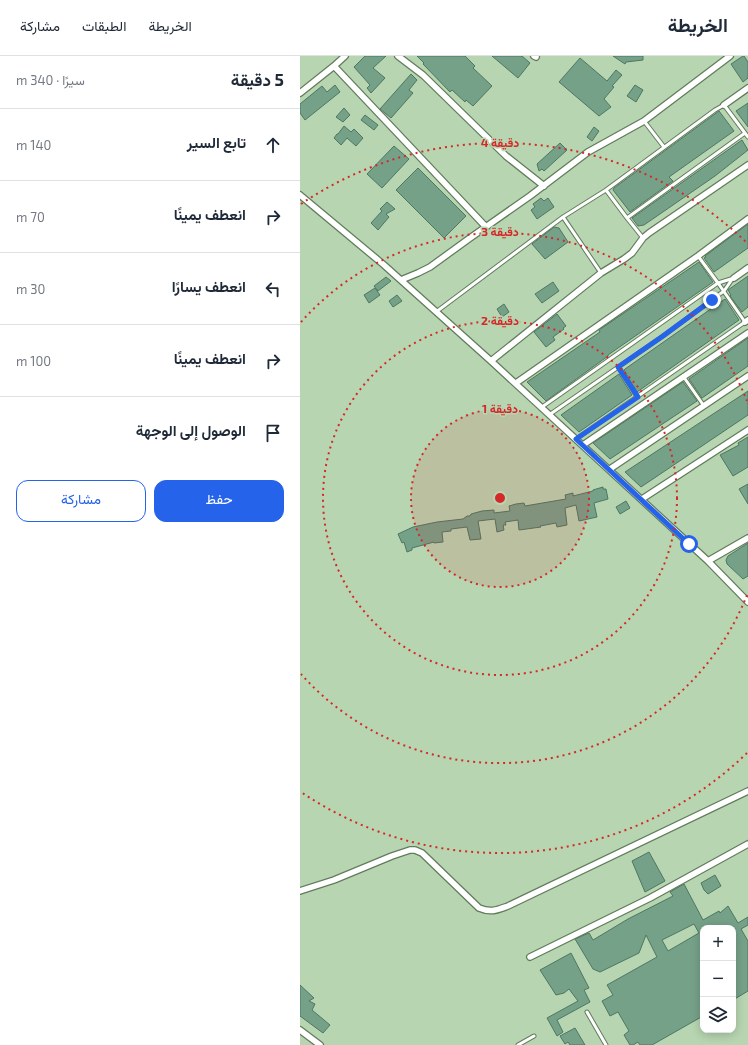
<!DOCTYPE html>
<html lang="ar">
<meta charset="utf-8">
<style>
:root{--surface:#fff;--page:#f6f6f7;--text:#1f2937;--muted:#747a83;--line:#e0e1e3;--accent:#2563eb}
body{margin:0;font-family:"Exo 2",Vazirmatn,sans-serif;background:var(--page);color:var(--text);direction:rtl}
.controls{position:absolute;right:12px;bottom:12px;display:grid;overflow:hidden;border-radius:8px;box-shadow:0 2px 10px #0003}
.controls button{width:36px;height:36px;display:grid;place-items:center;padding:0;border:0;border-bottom:1px solid var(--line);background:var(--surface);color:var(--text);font:20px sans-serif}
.stop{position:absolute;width:12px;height:12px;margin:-9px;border:3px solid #2563eb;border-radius:50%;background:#fff}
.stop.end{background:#2563eb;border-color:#fff;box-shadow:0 1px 4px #0008}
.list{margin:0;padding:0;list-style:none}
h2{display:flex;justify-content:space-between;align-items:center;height:52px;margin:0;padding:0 16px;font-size:17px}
h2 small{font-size:13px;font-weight:400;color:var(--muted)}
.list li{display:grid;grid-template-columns:26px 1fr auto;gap:12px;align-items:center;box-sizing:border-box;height:72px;padding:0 16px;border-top:1px solid var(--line)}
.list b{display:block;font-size:15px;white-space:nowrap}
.list em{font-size:13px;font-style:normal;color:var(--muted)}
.actions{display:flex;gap:8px;padding:12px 16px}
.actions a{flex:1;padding:9px 0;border:1px solid var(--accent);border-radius:12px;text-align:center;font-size:14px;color:var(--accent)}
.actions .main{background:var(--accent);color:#fff}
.icon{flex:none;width:22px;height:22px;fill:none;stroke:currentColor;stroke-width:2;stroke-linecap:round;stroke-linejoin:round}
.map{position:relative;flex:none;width:448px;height:989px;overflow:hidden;direction:ltr}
header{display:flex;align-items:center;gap:24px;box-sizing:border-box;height:56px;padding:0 20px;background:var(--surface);border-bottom:1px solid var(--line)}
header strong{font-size:19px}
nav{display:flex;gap:22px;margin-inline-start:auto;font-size:14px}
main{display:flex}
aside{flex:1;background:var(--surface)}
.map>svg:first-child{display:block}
</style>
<header>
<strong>الخريطة</strong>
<nav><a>الخريطة</a><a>الطبقات</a><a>مشاركة</a></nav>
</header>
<main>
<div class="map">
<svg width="448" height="989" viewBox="0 0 448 989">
<rect width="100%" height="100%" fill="#b7d5b1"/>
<!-- building -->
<path fill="#76a189" stroke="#4d7760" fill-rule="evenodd" d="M 65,0 L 86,0 L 73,12 L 85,22 L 71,37 L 67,32 L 70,29 L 54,11 Z
M 117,0 L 165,0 L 175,10 L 173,12 L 192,30 L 173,50 L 166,44 L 165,46 L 152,34 L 150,36 L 123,8 L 124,7 Z
M 192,0 L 222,0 L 230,7 L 218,22 Z
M 313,0 L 343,0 L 343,4 L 326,6 L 325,8 Z
M 443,0 L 444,0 L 448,6 L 448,22 L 443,26 L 431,8 Z
M 280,2 L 307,25 L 316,14 L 322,19 L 312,30 L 314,31 L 304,43 L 311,51 L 299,60 L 259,26 Z
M 111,18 L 117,24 L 109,34 L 113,37 L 91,62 L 80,53 Z
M 35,29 L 40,36 L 5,64 L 0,57 L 0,48 L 22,30 L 27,36 Z
M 335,29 L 343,34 L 336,46 L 327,40 Z
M 448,47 L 448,71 L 436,55 Z
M 44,52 L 50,59 L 43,66 L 36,61 Z
M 419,55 L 434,75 L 369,121 L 373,125 L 330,156 L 313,134 L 314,132 Z
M 65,59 L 78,69 L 74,74 L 61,64 Z
M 44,70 L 51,76 L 54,73 L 63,82 L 56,90 L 47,82 L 41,89 L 34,82 L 37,78 L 38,78 Z
M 294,71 L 299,75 L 292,85 L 287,81 Z
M 442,84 L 448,94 L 415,120 L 344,169 L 338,170 L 332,162 Z
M 260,87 L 267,94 L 244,115 L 242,113 L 239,115 L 237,108 Z
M 94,90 L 109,103 L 82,132 L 67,118 Z
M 118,112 L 166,160 L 144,182 L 96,134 Z
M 241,142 L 244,145 L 248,142 L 254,151 L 237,163 L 231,154 L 235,151 L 233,148 Z
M 87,146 L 95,153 L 86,158 L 89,161 L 78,174 L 71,167 L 82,155 L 80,153 Z
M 448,168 L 448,192 L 414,216 L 404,202 L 406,201 L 405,200 Z
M 254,171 L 259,172 L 268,186 L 245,203 L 232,188 Z
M 399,206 L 413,226 L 308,299 L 308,300 L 246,345 L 227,326 L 300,276 L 299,274 Z
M 448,220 L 448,251 L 442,256 L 430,240 L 431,239 L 428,234 Z
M 86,221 L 91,225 L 78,235 L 74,230 Z
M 253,226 L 259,235 L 242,247 L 235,238 Z
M 75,232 L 80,239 L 69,247 L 64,239 Z
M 97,239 L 102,245 L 93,251 L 89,245 Z
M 425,243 L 439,264 L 337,336 L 324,314 L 325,313 Z
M 204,248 L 209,256 L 202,261 L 197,253 Z
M 257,258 L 266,270 L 263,272 L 264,273 L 253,281 L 255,284 L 246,291 L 234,276 Z
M 448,282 L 448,310 L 402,342 L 389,323 Z
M 319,318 L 332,339 L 279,376 L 261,359 Z
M 383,326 L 397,345 L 310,403 L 293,387 Z
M 448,335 L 448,359 L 341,431 L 325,416 Z
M 448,381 L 448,411 L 433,420 L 420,399 L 439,389 L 438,387 Z
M 448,428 L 448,448 L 439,433 Z
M 303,431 L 303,433 L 306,433 L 308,443 L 294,447 L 297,461 L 279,465 L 276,449 L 265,452 L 267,469 L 257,471 L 256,467 L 240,470 L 241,471 L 219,474 L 218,464 L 205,466 L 206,469 L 203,469 L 204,474 L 197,476 L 195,463 L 178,465 L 181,483 L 170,484 L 167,471 L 151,473 L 151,475 L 142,476 L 143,486 L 134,487 L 134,486 L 112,492 L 112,494 L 107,496 L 104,486 L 102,487 L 98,478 L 113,471 L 137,466 L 163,463 L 167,460 L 170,460 L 171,458 L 182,455 L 194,454 L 194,457 L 210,455 L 209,450 L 216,448 L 224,447 L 225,450 L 266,443 L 265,439 L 273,437 L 273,440 L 293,435 L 293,434 Z
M 326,445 L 330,452 L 320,458 L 316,451 Z
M 448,487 L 448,520 L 443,523 L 427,508 L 426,504 L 428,500 Z
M 349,796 L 365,825 L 345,836 L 332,805 Z
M 415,819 L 421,830 L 408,838 L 404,834 L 401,827 Z
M 384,828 L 403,864 L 419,855 L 420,857 L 428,850 L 438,867 L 448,861 L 448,869 L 441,873 L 448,885 L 448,935 L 433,944 L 433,872 L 403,872 L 403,960 L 352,989 L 340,989 L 338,986 L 333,989 L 330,989 L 324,979 L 329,975 L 318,956 L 310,960 L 302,945 L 313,939 L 307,929 L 357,901 L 346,879 L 339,897 L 300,916 L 293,913 L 275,883 L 289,877 L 293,884 L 328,863 L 373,840 L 370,836 ZM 394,868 L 399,877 L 368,895 L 362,884 Z
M 271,897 L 289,932 L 284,934 L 290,946 L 257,964 L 263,976 L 257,980 L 247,962 L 278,945 L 269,933 L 264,937 L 256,939 L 240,914 Z
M 0,929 L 14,942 L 9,945 L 15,948 L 12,954 L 30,969 L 23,977 L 0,960 Z
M 275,972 L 285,989 L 270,989 L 268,986 L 265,988 L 260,980 Z"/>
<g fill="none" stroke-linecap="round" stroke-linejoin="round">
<!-- service casing -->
<g stroke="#617c5b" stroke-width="5">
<path id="service" d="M 344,65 L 364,91
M 306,134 L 327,162 L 343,182
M 263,161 L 301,217
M 327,162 L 445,77
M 136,256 L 263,161 L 306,134 L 415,54 L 424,49 L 448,81
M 319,311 L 337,341
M 383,320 L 404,350
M 242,351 L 418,227 L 434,222
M 249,359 L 363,280 L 424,235 L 433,222
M 276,383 L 445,266 L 418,227 L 398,200
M 287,956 L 306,989
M 218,989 L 234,980"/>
</g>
<!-- minor casing -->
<g stroke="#617c5b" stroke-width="8">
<path id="minor" d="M 98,0 L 123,19 L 206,100 L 244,130
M 234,0 L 236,1
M 34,10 L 186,171
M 0,37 L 34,10 L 45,0
M 424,49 L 448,32
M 0,139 L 84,209 L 191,305 L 408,505 L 448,546
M 434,222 L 448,212
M 101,224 L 118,217 L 130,211 L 170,182 L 230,140 L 288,96 L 344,65 L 430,0
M 445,266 L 448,264
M 191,305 L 301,217 L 324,203 L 332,197 L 343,182 L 349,177 L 448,109
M 216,327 L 398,200 L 448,163
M 283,389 L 448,277
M 310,413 L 448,320
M 342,443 L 448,374
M 408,505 L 448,482
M 0,835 L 34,824 L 92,800 L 110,794 L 115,794 L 122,797 L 179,852 C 191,857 197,854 208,850 L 448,735
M 230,901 L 350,842 L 448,788
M 0,974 L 20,989"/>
</g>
<!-- service -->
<use href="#service" stroke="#fff" stroke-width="3"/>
<!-- minor -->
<use href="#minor" stroke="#fff" stroke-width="5.5"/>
</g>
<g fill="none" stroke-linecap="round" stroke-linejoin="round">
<!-- route -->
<path stroke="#2563eb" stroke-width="5" d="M 389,488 L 276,383 L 338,341 L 318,311 L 363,280 L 412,244"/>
</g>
<!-- distance rings -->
<circle cx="200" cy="442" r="89" fill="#d62828" fill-opacity=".12"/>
<g fill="none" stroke="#d62828" stroke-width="2" stroke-dasharray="2 4">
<circle cx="200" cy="442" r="89"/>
<circle cx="200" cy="442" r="177"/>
<path d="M447 539A266 266 0 0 1 1 618M1 266A266 266 0 0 1 447 345"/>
<path d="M447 697A355 355 0 0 1 1 736M1 148A355 355 0 0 1 447 187"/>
</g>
<circle cx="200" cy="442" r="6" fill="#d62828" stroke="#b7d5b1" stroke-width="2"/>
<g font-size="12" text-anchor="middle" font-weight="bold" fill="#d62828" stroke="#b7d5b1" stroke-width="3" stroke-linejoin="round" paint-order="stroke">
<text x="200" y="91">4 دقيقة</text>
<text x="200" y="180">3 دقيقة</text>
<text x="200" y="269">2 دقيقة</text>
<text x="200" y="357">1 دقيقة</text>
</g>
</svg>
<div class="controls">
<button>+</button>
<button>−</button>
<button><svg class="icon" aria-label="layers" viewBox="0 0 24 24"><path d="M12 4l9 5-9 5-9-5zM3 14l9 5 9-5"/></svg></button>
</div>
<div class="stop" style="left:389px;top:488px"></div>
<div class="stop end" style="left:412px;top:244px"></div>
</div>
<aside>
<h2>5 دقيقة<small>سيرًا · 340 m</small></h2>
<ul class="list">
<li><svg class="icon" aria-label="ahead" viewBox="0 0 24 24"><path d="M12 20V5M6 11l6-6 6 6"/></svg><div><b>تابع السير</b></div><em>140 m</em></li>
<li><svg class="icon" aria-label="right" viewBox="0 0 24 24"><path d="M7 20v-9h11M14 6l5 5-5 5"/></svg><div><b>انعطف يمينًا</b></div><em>70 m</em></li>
<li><svg class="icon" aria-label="left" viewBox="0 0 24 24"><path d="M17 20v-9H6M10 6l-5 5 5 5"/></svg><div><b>انعطف يسارًا</b></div><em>30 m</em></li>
<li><svg class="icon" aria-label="right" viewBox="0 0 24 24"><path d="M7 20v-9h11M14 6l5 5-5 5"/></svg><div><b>انعطف يمينًا</b></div><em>100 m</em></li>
<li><svg class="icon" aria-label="arrive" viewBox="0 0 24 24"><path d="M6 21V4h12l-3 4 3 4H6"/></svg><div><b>الوصول إلى الوجهة</b></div></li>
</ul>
<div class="actions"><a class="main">حفظ</a><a>مشاركة</a></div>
</aside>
</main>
